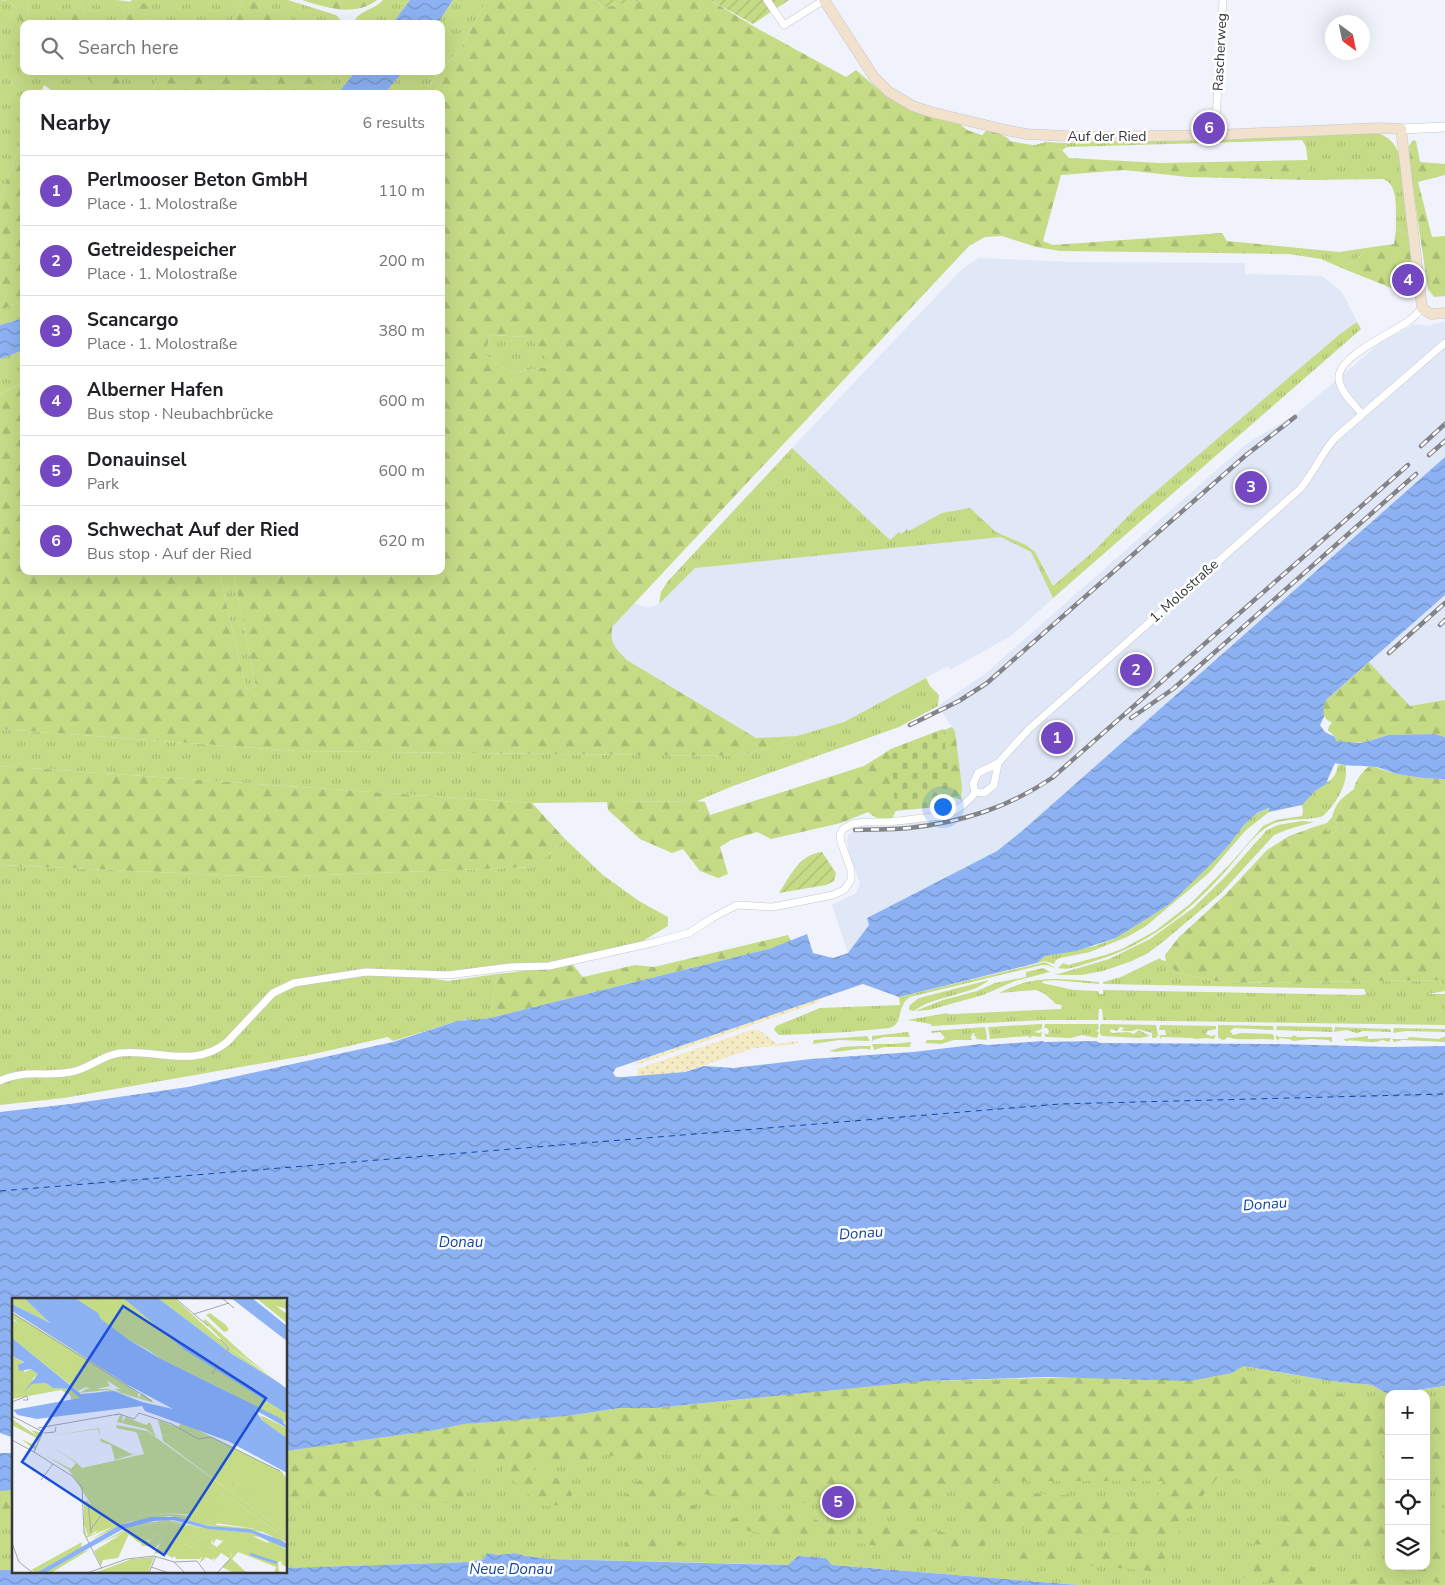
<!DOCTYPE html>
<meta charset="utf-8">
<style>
:root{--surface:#fff;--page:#f6f6f6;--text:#202124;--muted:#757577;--line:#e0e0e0;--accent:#7348c0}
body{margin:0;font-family:"Nunito Sans",sans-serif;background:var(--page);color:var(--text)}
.controls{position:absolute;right:15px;bottom:15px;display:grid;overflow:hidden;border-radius:10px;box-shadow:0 5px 20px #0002}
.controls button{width:45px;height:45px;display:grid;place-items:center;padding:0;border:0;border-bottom:1px solid var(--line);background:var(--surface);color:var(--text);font:25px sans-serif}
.compass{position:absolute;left:1325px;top:15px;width:45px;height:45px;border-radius:50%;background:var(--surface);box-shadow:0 5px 20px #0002;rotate:147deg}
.you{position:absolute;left:942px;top:806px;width:18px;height:18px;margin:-12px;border:4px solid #fff;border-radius:50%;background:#1a73e8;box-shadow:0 0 0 8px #1a73e833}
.badge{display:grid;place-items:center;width:32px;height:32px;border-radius:50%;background:var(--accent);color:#fff;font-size:16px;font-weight:700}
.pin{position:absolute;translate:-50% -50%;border:2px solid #fff;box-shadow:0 1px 5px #0006}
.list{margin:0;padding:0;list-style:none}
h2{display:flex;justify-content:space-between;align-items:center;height:65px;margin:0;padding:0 20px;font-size:21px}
h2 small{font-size:16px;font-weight:400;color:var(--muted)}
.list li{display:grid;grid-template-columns:32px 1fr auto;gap:15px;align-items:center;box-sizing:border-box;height:70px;padding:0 20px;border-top:1px solid var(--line)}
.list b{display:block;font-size:19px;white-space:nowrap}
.list p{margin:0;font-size:16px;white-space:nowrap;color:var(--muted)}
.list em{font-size:16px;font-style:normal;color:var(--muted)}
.icon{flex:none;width:28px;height:28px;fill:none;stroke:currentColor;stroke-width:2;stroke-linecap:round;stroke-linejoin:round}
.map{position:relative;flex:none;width:1445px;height:1585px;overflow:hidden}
.search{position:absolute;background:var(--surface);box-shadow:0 5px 20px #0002;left:20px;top:20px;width:425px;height:55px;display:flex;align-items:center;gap:12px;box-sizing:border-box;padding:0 18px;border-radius:10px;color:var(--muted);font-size:19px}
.panel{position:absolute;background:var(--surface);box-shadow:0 5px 20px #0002;left:20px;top:90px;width:425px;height:485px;border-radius:10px}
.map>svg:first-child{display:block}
</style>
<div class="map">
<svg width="1445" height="1585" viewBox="0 0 1445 1585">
<defs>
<pattern id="grass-tufts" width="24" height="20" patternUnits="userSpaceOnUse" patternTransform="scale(1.25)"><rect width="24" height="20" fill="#c5db86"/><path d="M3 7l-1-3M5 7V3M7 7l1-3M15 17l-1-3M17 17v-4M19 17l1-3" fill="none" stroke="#aabd74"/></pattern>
<pattern id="forest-firs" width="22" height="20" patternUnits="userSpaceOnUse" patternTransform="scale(1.25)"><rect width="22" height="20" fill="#c5db86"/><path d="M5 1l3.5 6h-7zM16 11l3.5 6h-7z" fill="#aabd74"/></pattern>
<pattern id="sand-dots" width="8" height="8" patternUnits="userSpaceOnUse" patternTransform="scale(1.25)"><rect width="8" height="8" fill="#f4eac4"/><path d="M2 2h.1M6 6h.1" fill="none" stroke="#d2c9a9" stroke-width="1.8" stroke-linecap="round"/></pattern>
<pattern id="cemetery-stones" width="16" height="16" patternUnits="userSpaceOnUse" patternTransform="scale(1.25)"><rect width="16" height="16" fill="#c5db86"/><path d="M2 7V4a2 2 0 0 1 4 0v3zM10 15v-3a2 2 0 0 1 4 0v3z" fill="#aabd74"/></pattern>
<pattern id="garden-furrows" width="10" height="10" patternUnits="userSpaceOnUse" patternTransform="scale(1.25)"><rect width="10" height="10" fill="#c5db86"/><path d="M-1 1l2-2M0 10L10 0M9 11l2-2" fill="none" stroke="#aabd74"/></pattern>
<pattern id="water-waves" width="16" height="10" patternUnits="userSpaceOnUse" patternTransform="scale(1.25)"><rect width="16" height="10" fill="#8db2f3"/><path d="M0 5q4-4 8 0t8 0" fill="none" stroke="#7492c6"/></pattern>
</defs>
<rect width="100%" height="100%" fill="#f0f3fb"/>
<!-- built -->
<path fill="#e0e7f6" d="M 979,258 L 1072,262 L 1245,263 L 1245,275 L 1248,274 L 1322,276 L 1342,292 L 1361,329 L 1201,467 L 1011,636 L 950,670 L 948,666 L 844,722 L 797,736 L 756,738 L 627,660 L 618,651 L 611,642 L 611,634 L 613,626 L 634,603 L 648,608 L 659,604 L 694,568 L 896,547 L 792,448 L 962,269 Z
M 1445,321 L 1445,457 L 1022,831 L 997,851 L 867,918 L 869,925 L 848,953 L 832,905 L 856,893 L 860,883 L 849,853 L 847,841 L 848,835 L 860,826 L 939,820 L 952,816 L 963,811 L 961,800 L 962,787 L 955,731 L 938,706 L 986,673 L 1246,444 L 1295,415 L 1378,345 L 1414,324 L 1428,326 Z
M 1445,595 L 1445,700 L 1410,706 L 1369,662 Z"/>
<!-- grass -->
<path fill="url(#grass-tufts)" d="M 0,0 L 9,1 L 19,11 L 21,35 L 24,34 L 24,71 L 86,71 L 86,77 L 106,75 L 102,71 L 160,71 L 152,94 L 57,94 L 44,85 L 40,94 L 24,94 L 24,136 L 0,197 Z
M 30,0 L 75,0 L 70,19 L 70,24 L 30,24 L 27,6 Z
M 90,0 L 116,0 L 124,11 L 125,24 L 89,24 L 83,11 Z
M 132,0 L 243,0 L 236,16 L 229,24 L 198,24 L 189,20 L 174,20 L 171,24 L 142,24 L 153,17 L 129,3 Z
M 268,0 L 288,0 L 336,15 L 344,24 L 305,24 L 263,6 Z
M 383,0 L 410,0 L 392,24 L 350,24 C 355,22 355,19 358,16 C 366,9 376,8 383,0 Z
M 453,0 L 487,0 L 462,46 L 441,71 L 441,24 L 437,24 Z
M 338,71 L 356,71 L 337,94 L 319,94 Z
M 404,71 L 441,71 L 422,94 L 384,94 Z
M 1377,133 C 1389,137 1394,142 1399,154 L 1410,236 L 1396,229 C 1395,213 1400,185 1383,179 L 1310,180 L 1306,147 L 1302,140 L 1067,147 L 1062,150 L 1034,146 L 1035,145 L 1046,142 L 1064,143 Z
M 1289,247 L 1339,252 L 1366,248 L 1355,262 L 1345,265 L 1344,269 L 1321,259 L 1289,254 Z
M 24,300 L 24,318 L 0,325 L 0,310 Z
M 1357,322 L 1361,329 L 1053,598 L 1031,552 L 1001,537 L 695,568 L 659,604 L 661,592 L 668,581 L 792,448 L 890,540 L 899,532 L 902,534 L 907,529 L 909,531 L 942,513 L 970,508 L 996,532 L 1026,545 L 1035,552 L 1053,586 L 1094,551 L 1134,510 L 1340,334 Z
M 490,335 L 530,337 L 554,366 L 512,373 L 485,355 Z
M 24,350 L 24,382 L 0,394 L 0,359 Z
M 219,571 L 233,571 L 256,687 L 246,689 Z
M 926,678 L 930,686 L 939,695 L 938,706 L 899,727 L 733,786 L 697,801 L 532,803 L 0,766 L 0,729 L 297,751 L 739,756 L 768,748 L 797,736 L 844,722 Z
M 1338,765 L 1346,765 C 1345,767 1346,770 1346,772 C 1346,788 1334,806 1323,816 C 1304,822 1284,816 1267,827 C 1250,838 1237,859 1223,874 C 1189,912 1147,945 1098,960 C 1087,963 1070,971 1058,968 L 1063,963 L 1068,965 L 1105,955 L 1122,949 L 1155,931 L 1190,904 L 1230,864 L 1263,826 L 1276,820 L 1302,816 L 1303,812 L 1302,805 C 1307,800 1311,793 1317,789 C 1328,781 1335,781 1338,765 Z
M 1270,808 L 1269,812 L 1246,830 L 1209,873 L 1146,926 L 1127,937 L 1090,952 L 1060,958 L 1056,960 L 1054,964 L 1045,961 L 1037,963 L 1045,956 L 1095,946 L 1116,938 L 1156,913 L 1171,903 L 1229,845 L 1248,820 L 1257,813 Z
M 1332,817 L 1338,825 L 1337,830 L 1331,834 L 1325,832 L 1317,826 L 1327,823 Z
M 1302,821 L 1314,822 L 1289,829 L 1274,835 L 1221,893 L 1164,941 L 1148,953 L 1132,961 L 1103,971 L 1081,975 L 1055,975 L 1109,959 L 1150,939 L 1193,908 L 1226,876 L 1267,830 L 1278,825 Z
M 565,839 L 603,875 L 639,901 L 668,917 L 668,926 L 641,942 L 549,964 L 420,977 L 448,981 L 497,974 L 490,1018 L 457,1021 L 393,1041 L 388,1037 L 309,1055 L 64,1098 L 0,1105 L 0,865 L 267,877 L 535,867 Z
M 1160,958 L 1161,960 L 1166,961 L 1177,973 L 1225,983 L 1445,980 L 1445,991 L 1428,994 L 1445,994 L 1445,1025 L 1103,1020 L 1102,1009 L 1099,1009 L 1098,1020 L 1043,1020 L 931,1026 L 931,1024 L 907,1020 L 947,1013 L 948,1014 L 953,1014 L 1061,1009 L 1062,1005 L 1056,1004 L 1045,994 L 1036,990 L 999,993 C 1035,974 1061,979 1099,982 L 1099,984 L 1054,980 L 1043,981 L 1042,983 L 1074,990 L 1098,991 L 1099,994 L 1103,994 L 1103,990 L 1361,995 L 1366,994 L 1364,989 L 1103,984 L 1103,982 L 1121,977 Z
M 1045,962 L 1057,969 L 1047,965 L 1042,965 L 910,997 C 895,1007 905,1024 889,1028 L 848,1032 L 783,1035 L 779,1035 L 774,1030 L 776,1026 L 820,1008 L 900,1005 L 899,997 Z
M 1043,968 L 1050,972 L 1015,981 L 983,995 L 929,1010 L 915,1011 L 943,1000 L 977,991 L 995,983 L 1026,977 L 1026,972 Z
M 989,980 C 971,996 934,995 914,1011 L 909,1010 L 910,1005 L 919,998 Z
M 1042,1024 L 1042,1029 L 1034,1032 L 1040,1033 L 1042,1031 L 1041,1037 L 1032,1036 L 1030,1038 L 1028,1036 L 990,1039 L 988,1027 Z
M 1045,1024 L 1098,1024 L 1099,1029 L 1096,1031 L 1099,1032 L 1097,1038 L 1082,1035 L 1071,1038 L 1046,1037 L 1044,1034 L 1048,1034 L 1049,1031 L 1047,1028 L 1044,1028 Z
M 1102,1024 L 1156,1025 L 1158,1035 L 1156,1038 L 1152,1038 L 1152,1033 L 1138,1029 L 1132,1031 L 1124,1031 L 1121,1030 L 1125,1028 L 1120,1027 L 1117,1031 L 1111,1029 L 1110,1031 L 1112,1033 L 1128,1032 L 1134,1034 L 1139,1030 L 1150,1036 L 1140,1038 L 1102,1036 L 1100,1034 L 1100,1025 Z
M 1160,1025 L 1216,1026 L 1216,1029 L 1207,1031 L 1206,1034 L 1211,1036 L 1216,1035 L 1214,1039 L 1206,1038 L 1194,1039 L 1193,1038 L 1162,1037 L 1161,1039 L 1159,1035 L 1166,1035 L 1165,1030 L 1159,1030 Z
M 1218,1025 L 1273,1026 L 1274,1030 L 1234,1028 L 1230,1031 L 1233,1035 L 1241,1033 L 1272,1034 L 1274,1036 L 1274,1040 C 1261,1037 1240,1042 1228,1037 L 1224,1040 L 1220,1039 L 1218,1037 Z
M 1277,1026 L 1332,1027 L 1333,1032 L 1276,1030 Z
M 985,1027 L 987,1037 L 986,1040 L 975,1039 L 977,1037 L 974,1036 L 975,1034 L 973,1033 L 971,1037 L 972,1040 L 954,1040 L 941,1044 L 925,1043 L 927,1040 L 942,1040 L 945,1038 L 940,1032 L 931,1033 L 932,1031 Z
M 1335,1027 L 1390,1029 L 1391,1032 L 1363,1031 L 1357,1033 L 1346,1030 L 1334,1032 Z
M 1394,1028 L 1445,1029 L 1445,1032 L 1406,1031 L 1393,1033 Z
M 908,1032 L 910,1037 L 884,1037 L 873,1040 L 872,1042 L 872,1036 Z
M 1276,1035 L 1279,1037 L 1292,1037 L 1293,1035 L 1298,1037 L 1332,1037 L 1332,1042 L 1330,1042 L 1329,1040 L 1311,1039 L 1293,1041 L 1289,1039 L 1280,1038 L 1278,1040 L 1276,1039 Z
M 867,1036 L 870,1041 L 839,1040 L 813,1044 L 813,1042 L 814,1040 Z
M 1368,1036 L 1368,1039 L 1391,1038 L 1389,1042 L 1382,1040 C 1373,1045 1356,1039 1346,1041 L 1343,1039 Z
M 1409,1037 L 1439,1039 L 1443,1037 L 1445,1037 L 1445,1042 L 1403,1040 L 1394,1042 L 1392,1039 L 1407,1039 Z
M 911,1042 L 910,1047 L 884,1047 L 874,1050 L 872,1044 L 893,1044 Z
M 861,1046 L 871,1046 L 870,1050 C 859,1046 841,1054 829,1051 L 842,1047 Z
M 1242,1366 L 1331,1381 L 1372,1385 L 1389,1394 L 1389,1566 L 1426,1566 L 1426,1394 L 1392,1394 L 1445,1386 L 1445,1585 L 1079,1585 L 832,1565 L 826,1558 L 798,1556 L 789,1565 L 550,1559 L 526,1556 L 514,1553 L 498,1555 L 487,1553 L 484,1559 L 470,1562 L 286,1568 L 286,1451 L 435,1430 L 464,1424 L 567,1416 L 620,1408 L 655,1408 L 925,1381 L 1232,1373 Z
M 14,1490 L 14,1570 L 0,1570 L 0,1491 Z"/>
<!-- forest -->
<path fill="url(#forest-firs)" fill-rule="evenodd" d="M 4,0 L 30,0 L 27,6 L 30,24 L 24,24 L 24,34 L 21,35 C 20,21 21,4 4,0 Z
M 75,0 L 90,0 L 83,11 L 89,24 L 70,24 L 69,19 Z
M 116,0 L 149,4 L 153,17 L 142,24 L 125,24 L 124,11 Z
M 243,0 L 268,0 L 264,6 L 305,24 L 229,24 L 236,16 Z
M 302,0 L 377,0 C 355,17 326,8 302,0 Z
M 487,0 L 599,0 L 601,8 L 643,0 L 710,0 L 760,30 L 846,77 L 856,70 L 884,94 L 909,110 L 960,124 L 967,130 L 982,135 L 987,130 L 999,133 L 1009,139 L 1009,141 L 1062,150 L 1069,158 L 1160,163 L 1308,160 L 1310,180 L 1188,177 L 1124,170 L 1061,175 L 1043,241 L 1053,245 L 1222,233 L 1227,241 L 1289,247 L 1289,254 L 1060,251 L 1036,247 L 1002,236 L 985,237 L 969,246 L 613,626 C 608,642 616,649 627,660 L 756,738 L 797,736 L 768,748 L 739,756 L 297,751 L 0,729 L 0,394 L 24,382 L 24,571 L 219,571 L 246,689 L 256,687 L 233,571 L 441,571 L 441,94 L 422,94 L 462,46 ZM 490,335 L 530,337 L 553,366 L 512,373 L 485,355 Z
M 86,71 L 102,71 L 106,75 L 120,77 L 119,90 L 93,85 L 86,76 Z
M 160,71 L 338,71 L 319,94 L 152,94 Z
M 24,136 L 24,300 L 0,310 L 0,197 Z
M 1413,140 L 1416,141 L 1420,162 L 1445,164 L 1445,175 L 1418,182 L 1432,237 L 1445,236 L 1445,296 L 1434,297 L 1428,289 L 1410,168 L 1409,146 Z
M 1396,229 L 1410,236 L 1413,257 L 1399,290 L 1394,289 L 1344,269 L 1345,265 L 1355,262 L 1366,248 L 1394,244 Z
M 1369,662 L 1410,706 L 1445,700 L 1445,737 L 1434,734 L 1388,735 L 1365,742 L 1346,743 L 1336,741 L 1335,737 L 1328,730 L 1329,726 L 1332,723 C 1321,717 1320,709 1327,699 Z
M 952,727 L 955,731 L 962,787 L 961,800 C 941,792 919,801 898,807 L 892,818 C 881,820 876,819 868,812 L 841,823 L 771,839 L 757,832 L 731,840 L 720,847 L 728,874 L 718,878 L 700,871 L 683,849 L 672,853 L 640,839 L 608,810 L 607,802 L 697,801 L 705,802 L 710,815 L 864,766 L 891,749 Z
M 0,766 L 532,803 L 565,839 L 535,867 L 267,877 L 0,865 Z
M 1370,766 C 1379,768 1388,772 1397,774 C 1413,777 1429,779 1445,779 L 1445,980 L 1225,983 L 1177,973 L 1166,961 L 1165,955 L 1179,937 L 1225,895 L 1267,850 L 1289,836 L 1317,826 L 1331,834 L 1337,830 L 1338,825 L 1332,817 C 1337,801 1341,799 1354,789 C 1355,781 1363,770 1370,766 Z
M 788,935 L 791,941 L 772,948 L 490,1018 L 497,974 L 573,965 L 583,977 L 635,965 L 654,967 Z
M 1141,1373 L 1209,1377 L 1235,1373 L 1293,1382 L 1298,1388 L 1389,1401 L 1389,1451 L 1372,1456 L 1377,1468 L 1389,1477 L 1389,1550 L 1384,1553 L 1252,1544 L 1243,1535 L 1274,1535 L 1283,1517 L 1292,1481 L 1255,1473 L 1223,1471 L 1195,1505 L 1178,1534 L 1147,1536 L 1121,1533 L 1047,1534 L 1031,1524 L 1027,1525 L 1022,1530 L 962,1519 L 958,1501 L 961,1497 L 981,1490 L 1076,1496 L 1105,1500 L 1151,1501 L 1159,1494 L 1163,1481 L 997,1481 L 953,1486 L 917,1513 L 702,1494 L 701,1479 L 709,1447 L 673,1451 L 638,1459 L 606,1455 L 578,1462 L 558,1464 L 547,1463 L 533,1457 L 522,1461 L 533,1467 L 536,1473 C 553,1476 564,1478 572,1494 L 568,1505 L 538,1506 L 520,1485 L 502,1475 L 503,1462 L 484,1460 L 469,1475 L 463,1497 L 450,1503 L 385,1502 L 370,1491 L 360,1496 L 345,1486 L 338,1502 L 286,1504 L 286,1451 L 435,1430 L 464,1424 L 708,1404 L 720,1411 L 766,1391 L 932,1377 L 943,1390 L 956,1382 L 1039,1380 Z
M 1437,1395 L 1443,1404 L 1445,1402 L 1445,1499 L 1426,1482 L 1426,1403 L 1428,1403 L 1428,1399 Z
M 686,1471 L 690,1480 L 681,1498 L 622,1502 L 632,1484 L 664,1472 Z
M 14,1490 L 14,1524 L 3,1526 L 0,1529 L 0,1491 Z
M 696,1505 L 693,1518 L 668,1517 L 668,1507 Z
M 1426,1507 L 1441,1518 L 1426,1527 Z
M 779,1514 L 805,1516 L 839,1528 L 837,1535 L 810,1538 L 777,1536 L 722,1526 L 721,1520 L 751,1515 Z
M 873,1526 L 974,1535 L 987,1540 L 984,1546 L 945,1549 L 905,1549 L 855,1543 L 858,1529 Z
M 647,1537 L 671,1538 L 686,1544 L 655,1547 L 625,1547 L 627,1539 Z
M 1445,1537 L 1445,1585 L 1415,1577 L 1406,1566 L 1426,1566 L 1426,1545 L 1436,1539 Z
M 1112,1547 L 1161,1548 L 1167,1551 L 1162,1572 L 1019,1559 L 1016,1555 L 1018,1551 L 1036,1548 L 1059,1550 L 1070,1552 Z
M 1240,1560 L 1313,1567 L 1320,1578 L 1312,1585 L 1248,1581 L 1239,1574 Z
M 1362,1574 L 1402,1578 L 1415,1585 L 1344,1585 Z"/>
<!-- sand -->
<path fill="url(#sand-dots)" d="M 819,998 L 819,1002 L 636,1065 L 635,1062 Z
M 751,1030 L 759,1030 L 777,1044 L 798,1041 L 798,1044 L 754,1048 L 685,1072 L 638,1076 L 637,1069 Z"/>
<!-- cemetery -->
<path fill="url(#cemetery-stones)" d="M 943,729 L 951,789 L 947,800 L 937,807 L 895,811 L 891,749 Z"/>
<!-- garden -->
<path fill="url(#garden-furrows)" d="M 599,0 L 643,0 L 601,8 Z
M 710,0 L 789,0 L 753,24 Z
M 822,852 L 836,873 L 834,881 L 826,885 L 779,893 C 790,876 800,854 822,852 Z"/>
<!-- water -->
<path fill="url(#water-waves)" d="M 410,0 L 453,0 L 437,24 L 392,24 Z
M 356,71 L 404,71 L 384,94 L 337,94 Z
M 24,318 L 24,350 L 0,359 L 0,325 Z
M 1445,457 L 1445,595 L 1327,699 L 1323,707 L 1324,717 L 1320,725 L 1325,732 L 1335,737 L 1336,741 L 1360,743 L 1369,741 L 1388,735 L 1434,734 L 1445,737 L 1445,779 C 1429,779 1413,777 1397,774 C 1390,772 1383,768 1375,767 C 1362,765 1347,767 1335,763 L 1327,781 L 1328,783 L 1316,790 L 1302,805 L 1269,812 L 1269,808 L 1257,813 L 1244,825 L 1229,845 L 1210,865 L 1171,903 L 1156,913 L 1116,938 L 1076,951 L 1045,956 L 1037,963 L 899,997 L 863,984 L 616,1068 L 613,1073 L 616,1077 L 623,1077 L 685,1072 L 704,1066 L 733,1068 L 811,1059 L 913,1052 L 981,1044 L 988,1045 L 1043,1041 L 1044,1042 L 1096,1041 L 1100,1043 L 1277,1044 L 1391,1047 L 1445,1046 L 1445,1386 L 1388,1394 L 1372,1385 L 1331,1381 L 1243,1366 L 1232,1373 L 1190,1381 L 1048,1377 L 925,1381 L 655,1408 L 620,1408 L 567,1416 L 464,1424 L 435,1430 L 286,1451 L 286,1299 L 14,1299 L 14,1438 L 0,1433 L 0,1112 L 70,1104 L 188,1087 L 393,1042 L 457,1021 L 490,1018 L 772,948 L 807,934 L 813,953 L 833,958 L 848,953 L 869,925 L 867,918 L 997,851 L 1022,831 Z
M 0,1453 L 14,1453 L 14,1490 L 0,1491 Z
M 487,1553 L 498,1555 L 514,1553 L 526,1556 L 550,1559 L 788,1565 L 798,1556 L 826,1558 L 832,1565 L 1079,1585 L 0,1585 L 0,1570 L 166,1572 L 286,1571 L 286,1568 L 470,1562 L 484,1559 Z"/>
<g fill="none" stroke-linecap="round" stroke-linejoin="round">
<!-- ferry -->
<path stroke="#1246a2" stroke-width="1" stroke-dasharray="6 5" stroke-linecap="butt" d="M 0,1191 L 1060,1104 L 1445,1094"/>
<!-- minor casing -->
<g stroke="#c4c7cf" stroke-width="8">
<path id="minor" d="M 767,0 L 784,25 L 824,0
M 1215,135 L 1223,0
M 1362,414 C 1354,404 1340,392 1339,379 C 1336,356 1396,332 1411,319 C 1415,316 1418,312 1422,308
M 998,763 L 994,785 L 984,793 L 975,792 L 973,784 L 978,773 L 998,763 L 1029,729 L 1300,489 C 1313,474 1321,454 1335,438 L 1445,343
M 0,1081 C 23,1069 46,1077 71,1072 C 89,1069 102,1055 120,1053 C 156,1049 195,1069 227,1042 L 273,993 L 294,983 L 366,972 L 448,975 L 511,967 L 549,966 L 656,942 L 689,933 L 712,918 L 737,905 L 773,907 L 833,895 L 844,890 L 851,880 L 851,870 L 841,842 L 840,835 L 843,829 L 852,824 L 864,822 L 889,822 L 940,816 L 952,812 L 962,806 L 971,798 L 975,792"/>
</g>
<!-- tertiary casing -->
<g stroke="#c4c7cf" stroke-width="10">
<path id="tertiary" d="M 1401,129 L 1445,127"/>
</g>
<!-- secondary casing -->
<g stroke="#c4c7cf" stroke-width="11">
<path id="secondary" d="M 824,0 L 874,77 L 889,92 L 913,106 L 931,112 L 1006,130 L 1026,134 L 1084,137 L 1215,135 L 1378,128 L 1401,129 L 1422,308 L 1431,314 L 1445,313"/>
</g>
<!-- minor -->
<use href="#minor" stroke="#fff" stroke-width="7"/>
<!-- tertiary -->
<use href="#tertiary" stroke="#fff" stroke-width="9"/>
<!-- secondary -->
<use href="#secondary" stroke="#f2e1cd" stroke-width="10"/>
<!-- rail casing -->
<g stroke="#83848a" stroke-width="4.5">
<path id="rail" d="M 1421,446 L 1445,424
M 1429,455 L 1445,441
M 1440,625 L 1445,620
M 1389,653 L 1445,603
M 1131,718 L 1173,689 L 1189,675 L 1416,474
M 910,725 L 959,701 L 987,683 L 1245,456 L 1295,417
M 855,830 C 873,829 891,830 909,828 C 962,822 1007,808 1052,778 L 1408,465"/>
</g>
<!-- rail -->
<use href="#rail" stroke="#fff" stroke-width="2.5" stroke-dasharray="8" stroke-linecap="butt"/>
</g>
<g text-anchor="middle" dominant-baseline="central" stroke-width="5" stroke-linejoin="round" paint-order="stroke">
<!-- street labels -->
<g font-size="14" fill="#353639" stroke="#fff">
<text transform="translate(1220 52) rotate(-87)">Rascherweg</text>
<text x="1107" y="136">Auf der Ried</text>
<text transform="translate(1184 591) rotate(-42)">1. Molostraße</text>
</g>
<!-- water labels -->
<g font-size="15" font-style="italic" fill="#1246a2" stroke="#fff">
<text transform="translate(1265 1204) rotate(-4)">Donau</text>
<text transform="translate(861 1233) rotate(-4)">Donau</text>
<text x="461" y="1242">Donau</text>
<text x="511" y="1569">Neue Donau</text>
</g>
</g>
<!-- overview -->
<g transform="translate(12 1298)">
<rect width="275" height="275" fill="#f0f3fb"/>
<path d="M 0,0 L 12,0 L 38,25 L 0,6 ZM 63,0 L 111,0 L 170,49 L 275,116 L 275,125 L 117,42 L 89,22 L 86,15 ZM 146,0 L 162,0 L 216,49 L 266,84 L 220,56 ZM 0,14 L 88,69 L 126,95 L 126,100 L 130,95 L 142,105 L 102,93 L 79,96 L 98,92 L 109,94 L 102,91 L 68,95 L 74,91 L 108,91 L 0,22 L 5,24 L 0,20 ZM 146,122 L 166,129 L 169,125 L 180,129 L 270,174 L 275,182 L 275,223 L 248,200 L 222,196 L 275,236 L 275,241 L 219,201 L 204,227 L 244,231 L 260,236 L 275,246 L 251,234 L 199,228 L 157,218 L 116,224 L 78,242 L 110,223 L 125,218 L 152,215 L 178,218 L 212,196 L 128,135 L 104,130 L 105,127 L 135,133 L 219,194 L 227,185 L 155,137 L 150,138 ZM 87,130 L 88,140 L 120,156 L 126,155 L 103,162 L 99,147 L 89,144 L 86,131 L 39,138 ZM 156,222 L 196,231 L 240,235 L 260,243 L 275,252 L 247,239 L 193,232 L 183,229 L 161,249 L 175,246 L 179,249 L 189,240 L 206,238 L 214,240 L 211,243 L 201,240 L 199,245 L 219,259 L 220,254 L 226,254 L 220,261 L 235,275 L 222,275 L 210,269 L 218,261 L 201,249 L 187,261 L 164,261 L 163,258 L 160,260 L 151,254 L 142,256 L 149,244 L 141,252 L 141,248 L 130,248 L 127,242 L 133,239 L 137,244 L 145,236 L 153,245 L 176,227 L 155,224 L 121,229 L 127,239 L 115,232 L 83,248 L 121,227 ZM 70,244 L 69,250 L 36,268 L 24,275 L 19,272 ZM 77,252 L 39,275 L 33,275 L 72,253 ZM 142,259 L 136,275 L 82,275 L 120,261 Z" fill="#c5db86"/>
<path d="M 63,0 L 81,0 L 91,9 L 83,0 L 93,0 L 98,8 L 105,11 L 92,10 L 105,15 L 108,25 L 107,15 L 115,15 L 128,24 L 120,28 L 123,31 L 134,30 L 147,38 L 154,47 L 133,36 L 153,49 L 159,49 L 179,64 L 175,69 L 194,79 L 193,72 L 198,81 L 204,79 L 213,88 L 244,102 L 269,116 L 270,121 L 149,61 ZM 244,0 L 269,0 L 275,4 L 275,11 L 264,8 L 275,16 L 275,25 ZM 198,15 L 214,27 L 217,32 L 212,34 L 194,17 ZM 193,21 L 236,60 L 255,75 L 218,50 L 191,23 ZM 0,22 L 94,81 L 98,88 L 80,92 L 74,89 L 66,93 L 0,40 ZM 0,58 L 11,64 L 8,66 L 13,74 L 19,71 L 27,76 L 21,80 L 20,86 L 34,85 L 41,90 L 57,91 L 68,98 L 67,102 L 60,104 L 58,97 L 49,92 L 0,101 ZM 108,117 L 111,118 L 110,124 L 114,119 L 134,127 L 138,124 L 144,139 L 134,131 L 105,124 ZM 248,117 L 275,130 L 275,140 L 251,123 ZM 0,121 L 25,138 L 19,132 L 30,135 L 23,152 L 9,141 L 24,148 L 26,141 L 0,127 ZM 121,133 L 128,135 L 171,164 L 212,196 L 183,217 L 152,215 L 125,218 L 74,240 L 72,235 L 73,230 L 74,238 L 84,235 L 93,217 L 83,213 L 57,172 L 33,157 L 59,171 L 64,165 L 41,149 L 64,164 L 70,170 L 132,156 L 125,135 ZM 155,137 L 182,153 L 227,185 L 219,194 L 151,143 L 150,138 ZM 229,191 L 248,200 L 274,222 L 275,236 L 222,196 ZM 219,201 L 275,241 L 275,244 L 244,231 L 189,223 ZM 155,224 L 178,228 L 153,245 L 145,236 L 138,243 L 132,239 L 127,245 L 114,234 L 96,242 L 115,232 L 125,240 L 121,229 ZM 183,229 L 236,236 L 256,245 L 257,243 L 275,252 L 275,269 L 269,266 L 270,263 L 266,264 L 267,275 L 262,275 L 264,269 L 226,254 L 220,254 L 218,260 L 205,249 L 214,240 L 210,242 L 206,238 L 201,246 L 200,239 L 189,240 L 179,249 L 175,246 L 161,250 L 159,246 ZM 201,249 L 210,254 L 201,264 L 203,259 L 200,262 L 194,259 L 188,265 L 191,254 Z" fill="#c5db86"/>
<path d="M 72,206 L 79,206 L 83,213 L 94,217 L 86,232 L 76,238 L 72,227 ZM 113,234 L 117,236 L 106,260 L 91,262 L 89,268 L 82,253 Z" fill="#c5db86"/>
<path d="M 12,0 L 63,0 L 86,15 L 89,21 L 117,42 L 149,61 L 270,121 L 275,130 L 243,112 L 251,123 L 275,140 L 275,175 L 216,143 L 133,113 L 130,108 L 25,121 L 6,117 L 1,112 L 68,100 L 57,91 L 41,90 L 34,85 L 20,86 L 11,95 L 26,76 L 19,71 L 7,73 L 6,67 L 12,64 L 0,58 L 0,40 L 69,96 L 102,93 L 130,104 L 161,111 L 116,87 L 0,13 L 0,6 L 38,25 ZM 111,0 L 146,0 L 220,56 L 266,84 L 275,91 L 275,116 L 173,52 ZM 219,0 L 240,0 L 275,28 L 275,43 ZM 139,219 L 164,219 L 197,228 L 237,231 L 269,242 L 275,246 L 275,251 L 240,235 L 196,231 L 161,222 L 142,223 L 111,231 L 33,275 L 24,275 L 108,227 Z" fill="#8db2f3"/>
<path fill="none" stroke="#8db2f3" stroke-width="2.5" d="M 0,10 L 118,80 L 275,164M 238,256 L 265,265"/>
<path fill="none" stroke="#a5a7ad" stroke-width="1" d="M 163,0 L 196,28M 210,0 L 222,10M 0,15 L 140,103M 182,16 L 217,5M 200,76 L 217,50 L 208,41M 0,104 L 15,98 L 16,102 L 11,102M 107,116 L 122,121 L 127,115 L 160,126 L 186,141 L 199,139 L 268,173M 0,118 L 31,134 L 22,154 L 60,178 L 70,189 L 72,235 L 90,271M 26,130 L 107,116 L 103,117M 32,135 L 43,134 L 44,129M 0,142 L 22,154M 29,182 L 41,166M 71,204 L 76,204 L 79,235M 78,233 L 89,217M 0,245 L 7,264 L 21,275M 162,264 L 173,275M 139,269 L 157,275M 75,275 L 115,261 L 142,258 L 162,264 L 185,263 L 194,275M 137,275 L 144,258M 205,275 L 218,261"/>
<path fill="#1d4ed8" fill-opacity="0.15" stroke="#1d4ed8" stroke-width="2.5" d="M 111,8 L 254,100 L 152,257 L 10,164 Z"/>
<rect width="275" height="275" fill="none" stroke="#353639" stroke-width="2.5"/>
</g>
</svg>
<div class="controls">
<button>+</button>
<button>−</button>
<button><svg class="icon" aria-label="locate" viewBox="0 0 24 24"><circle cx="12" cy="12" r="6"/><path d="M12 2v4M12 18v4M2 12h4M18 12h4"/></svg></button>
<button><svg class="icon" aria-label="layers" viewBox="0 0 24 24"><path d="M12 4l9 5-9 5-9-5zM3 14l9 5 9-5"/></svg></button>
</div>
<svg class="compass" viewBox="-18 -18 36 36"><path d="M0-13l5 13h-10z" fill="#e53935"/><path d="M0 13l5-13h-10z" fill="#757577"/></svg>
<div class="you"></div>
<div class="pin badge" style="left:1057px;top:738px">1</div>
<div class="pin badge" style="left:1136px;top:670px">2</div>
<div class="pin badge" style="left:1251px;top:487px">3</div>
<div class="pin badge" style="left:1408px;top:280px">4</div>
<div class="pin badge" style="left:838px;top:1502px">5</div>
<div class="pin badge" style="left:1209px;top:128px">6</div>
<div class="search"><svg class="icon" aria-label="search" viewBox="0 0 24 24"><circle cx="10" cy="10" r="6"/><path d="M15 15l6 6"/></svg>Search here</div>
<section class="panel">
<h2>Nearby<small>6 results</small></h2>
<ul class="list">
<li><span class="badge">1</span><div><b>Perlmooser Beton GmbH</b><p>Place · 1. Molostraße</p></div><em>110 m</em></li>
<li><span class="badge">2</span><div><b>Getreidespeicher</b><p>Place · 1. Molostraße</p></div><em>200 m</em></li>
<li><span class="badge">3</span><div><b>Scancargo</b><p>Place · 1. Molostraße</p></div><em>380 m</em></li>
<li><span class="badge">4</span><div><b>Alberner Hafen</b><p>Bus stop · Neubachbrücke</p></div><em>600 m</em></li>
<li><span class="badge">5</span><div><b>Donauinsel</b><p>Park</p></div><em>600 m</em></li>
<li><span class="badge">6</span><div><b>Schwechat Auf der Ried</b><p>Bus stop · Auf der Ried</p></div><em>620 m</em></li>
</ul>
</section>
</div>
